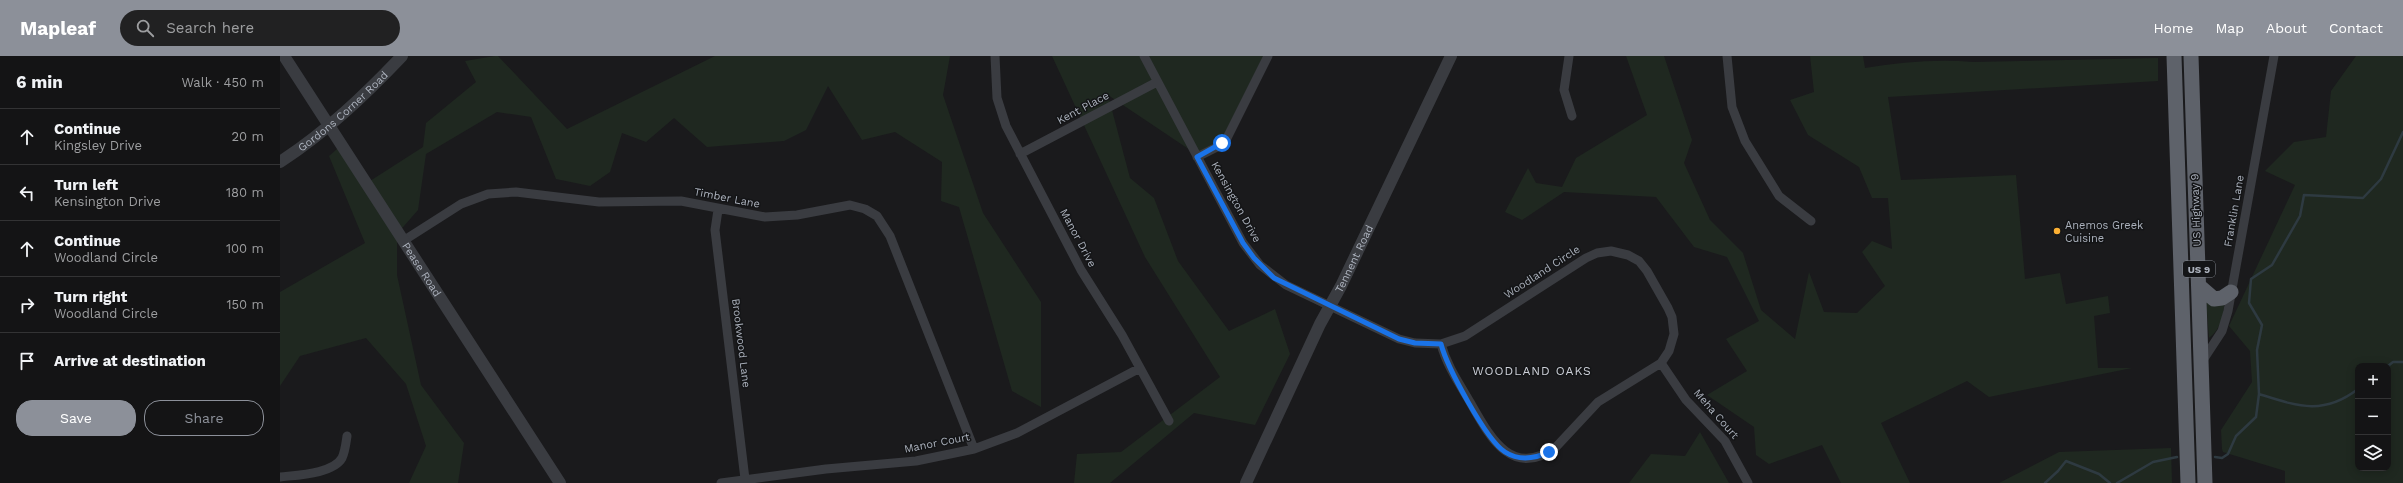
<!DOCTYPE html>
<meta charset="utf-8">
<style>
:root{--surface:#141415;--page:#212122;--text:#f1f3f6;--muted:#9d9ea0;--line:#333334;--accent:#8c9099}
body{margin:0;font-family:"Work Sans",sans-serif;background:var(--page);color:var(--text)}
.controls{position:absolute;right:12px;bottom:12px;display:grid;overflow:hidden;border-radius:8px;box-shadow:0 2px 10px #0003}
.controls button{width:36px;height:36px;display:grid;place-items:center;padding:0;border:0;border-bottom:1px solid var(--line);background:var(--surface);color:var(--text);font:20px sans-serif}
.stop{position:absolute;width:12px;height:12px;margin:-9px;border:3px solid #1a73e8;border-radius:50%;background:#fff}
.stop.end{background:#1a73e8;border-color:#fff;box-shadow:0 1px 4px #0008}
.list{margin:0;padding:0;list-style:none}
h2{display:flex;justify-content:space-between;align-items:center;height:52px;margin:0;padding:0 16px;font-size:17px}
h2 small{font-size:13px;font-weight:400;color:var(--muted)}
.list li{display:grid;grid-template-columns:26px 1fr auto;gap:12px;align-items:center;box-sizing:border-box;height:56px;padding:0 16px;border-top:1px solid var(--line)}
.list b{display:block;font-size:15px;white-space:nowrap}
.list p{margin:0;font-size:13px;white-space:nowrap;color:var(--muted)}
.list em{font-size:13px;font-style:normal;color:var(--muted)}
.actions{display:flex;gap:8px;padding:12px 16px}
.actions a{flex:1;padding:9px 0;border:1px solid var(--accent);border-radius:16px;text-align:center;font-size:14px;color:var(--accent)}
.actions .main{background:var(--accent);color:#fff}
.icon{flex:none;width:22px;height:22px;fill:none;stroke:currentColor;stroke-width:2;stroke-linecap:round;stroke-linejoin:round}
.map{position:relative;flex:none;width:2123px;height:427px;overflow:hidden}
header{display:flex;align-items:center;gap:24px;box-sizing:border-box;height:56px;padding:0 20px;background:var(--accent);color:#fff}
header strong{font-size:19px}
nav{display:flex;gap:22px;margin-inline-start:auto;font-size:14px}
.search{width:280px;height:36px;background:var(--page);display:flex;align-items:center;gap:10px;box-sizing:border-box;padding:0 14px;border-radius:22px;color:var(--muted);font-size:15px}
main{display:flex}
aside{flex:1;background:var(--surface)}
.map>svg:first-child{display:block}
</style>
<header>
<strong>Mapleaf</strong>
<div class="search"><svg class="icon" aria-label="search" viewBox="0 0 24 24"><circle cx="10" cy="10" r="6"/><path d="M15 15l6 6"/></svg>Search here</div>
<nav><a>Home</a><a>Map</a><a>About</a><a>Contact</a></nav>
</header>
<main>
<aside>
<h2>6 min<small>Walk · 450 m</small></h2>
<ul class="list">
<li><svg class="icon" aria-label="ahead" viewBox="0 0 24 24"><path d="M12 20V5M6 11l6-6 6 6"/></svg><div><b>Continue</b><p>Kingsley Drive</p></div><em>20 m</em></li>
<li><svg class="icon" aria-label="left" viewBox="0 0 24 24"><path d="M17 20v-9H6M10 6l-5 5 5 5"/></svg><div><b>Turn left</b><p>Kensington Drive</p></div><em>180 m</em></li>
<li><svg class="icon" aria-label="ahead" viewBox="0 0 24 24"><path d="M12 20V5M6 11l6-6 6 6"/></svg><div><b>Continue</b><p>Woodland Circle</p></div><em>100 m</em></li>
<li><svg class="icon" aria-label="right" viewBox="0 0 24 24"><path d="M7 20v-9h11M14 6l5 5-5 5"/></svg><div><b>Turn right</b><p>Woodland Circle</p></div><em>150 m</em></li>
<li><svg class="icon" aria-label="arrive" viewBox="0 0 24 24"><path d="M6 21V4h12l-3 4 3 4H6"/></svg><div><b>Arrive at destination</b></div></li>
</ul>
<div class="actions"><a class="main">Save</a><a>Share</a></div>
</aside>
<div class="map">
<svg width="2123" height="427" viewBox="0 0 2123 427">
<rect width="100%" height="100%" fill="#1a1a1c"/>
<!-- green -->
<path fill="#1f2820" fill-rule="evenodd" d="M 215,0 L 218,0 L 287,73 L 435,0 L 670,0 L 663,39 L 703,157 L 761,246 L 761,351 L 732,335 L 679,151 L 661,145 L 662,106 L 615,76 L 582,84 L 548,30 L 526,74 L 504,85 L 427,91 L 394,62 L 366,86 L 342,77 L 330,116 L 310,130 L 276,123 L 251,61 L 217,56 L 146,98 L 138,154 L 117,178 L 117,219 L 141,329 L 184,387 L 178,427 L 129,427 L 146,390 L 126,328 L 86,282 L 20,300 L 0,330 L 0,236 L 85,187 L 49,100 L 65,86 L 90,125 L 143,91 L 146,67 L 196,26 L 185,5 Z
M 772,0 L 986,0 L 940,88 L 919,100 L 828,39 L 850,122 L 874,142 L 898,205 L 949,275 L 995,253 L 1010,298 L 975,369 L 914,357 L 830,427 L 794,427 L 797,398 L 841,396 L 940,321 L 865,201 Z
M 1346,0 L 1384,0 L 1412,84 L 1404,107 L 1430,164 L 1463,197 L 1481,254 L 1515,283 L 1529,216 L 1544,256 L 1577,257 L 1605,230 L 1582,196 L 1592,185 L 1612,193 L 1608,142 L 1592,142 L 1579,111 L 1528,79 L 1510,44 L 1534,36 L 1530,0 L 1583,0 L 1585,12 C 1621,6 1657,3 1693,6 L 1878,2 L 1878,25 L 1608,41 L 1621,124 L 1736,119 L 1745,223 L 1780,217 L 1786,248 L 1828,240 L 1830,257 L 1814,260 L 1818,312 L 1852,312 L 1709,341 L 1687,325 L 1601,367 L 1630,427 L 1561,427 L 1542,389 L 1489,408 L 1476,399 L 1474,371 L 1427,339 L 1467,315 L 1446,283 L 1479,265 L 1447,201 L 1414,191 L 1376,141 L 1284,136 L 1242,164 L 1225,156 L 1248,112 L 1256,127 L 1282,131 L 1296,102 L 1367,59 Z
M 2076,0 L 2123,0 L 2123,427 L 2005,427 L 2005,415 L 1943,396 L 1942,393 L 1941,374 L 1972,326 L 1970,295 L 1949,270 L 2015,129 L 1985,115 L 2014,86 L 2046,81 L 2051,35 ZM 2078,310 L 2108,310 L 2108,412 L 2078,412 Z
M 1926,243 L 1945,245 C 1943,260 1941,273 1929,282 Z
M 1420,376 L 1449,427 L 1349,427 L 1371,398 L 1405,400 Z
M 1891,392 L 1892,427 L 1719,427 L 1779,396 Z"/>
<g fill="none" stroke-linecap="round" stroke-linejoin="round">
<!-- stream -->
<path stroke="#2e3a41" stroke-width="2.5" d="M 2108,310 L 2113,306 L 2123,306
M 1979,338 C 2017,350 2043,360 2078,333
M 1935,401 L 1942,402 L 1948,398 L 1956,380 L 1976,361 L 1979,338 L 1977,294 L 1982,269 L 1969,247 L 1971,223 L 1992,209 L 2020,160 L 2024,139 L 2083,142 L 2101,123 L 2123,76
M 1765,427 L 1778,415 L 1786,405 L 1819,418 L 1830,427
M 1837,427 L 1873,406 L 1897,401"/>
<!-- minor -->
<path stroke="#3a3c41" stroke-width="9" d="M 715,0 L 717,42 L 726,70 L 801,214 L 842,279 L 889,365
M 864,0 L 963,187 L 980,209 L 1006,229 L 1119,283 L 1135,287 L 1161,288 L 1185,280 L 1306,202 L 1317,197 L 1331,195 L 1348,199 L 1359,205 L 1367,215 L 1388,252 L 1392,261 L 1394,278 L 1389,295 L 1381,307 L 1318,346 L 1276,391 C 1231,424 1209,379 1190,346 C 1179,327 1167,310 1161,288
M 1289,0 L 1284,34 L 1292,60
M 1447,0 L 1452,51 L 1465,85 L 1499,140 L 1531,165
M 740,98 L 877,26
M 917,101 L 937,91 L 947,82 L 988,0
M 438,154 L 435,174 L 465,423
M 123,185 L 181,148 L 208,138 L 236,136 L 319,146 L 401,145 L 485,161 L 517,159 L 570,149 L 585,153 L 597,160 L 610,180 L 694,393
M 1923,304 L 1942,275 L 1948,255 L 1994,0
M 1381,307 L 1406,344 L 1445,385 L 1468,427
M 0,421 C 16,419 53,418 62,402 C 65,396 66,387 67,380
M 441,427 L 546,413 L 636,405 L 694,393 L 737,377 L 860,312"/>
<!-- tertiary -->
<g stroke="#3a3c41" stroke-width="12">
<path id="s1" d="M 4,0 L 280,427"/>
<path id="s2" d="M 0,106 C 46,76 84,40 122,0"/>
<path id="s3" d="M 966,427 L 1040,268 L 1061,230 L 1171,0"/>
</g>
<!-- trunk -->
<path stroke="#5e626a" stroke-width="15" d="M 1894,0 L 1908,427
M 1911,0 L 1925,427
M 1919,230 L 1934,243 L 1942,242 L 1951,236"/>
</g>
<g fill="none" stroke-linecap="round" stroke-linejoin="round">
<!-- route -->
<path stroke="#1a73e8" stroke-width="5" d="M 942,87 L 917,101 L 963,187 L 974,202 L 994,222 L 1119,283 L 1135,287 L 1161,288 C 1167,311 1206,384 1225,396 C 1239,405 1254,403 1269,396"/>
</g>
<!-- markers -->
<circle fill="#fbaf33" stroke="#141517" stroke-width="1.5" cx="1777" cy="175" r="4"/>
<g text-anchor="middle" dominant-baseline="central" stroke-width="3" stroke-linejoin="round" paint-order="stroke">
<!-- shield labels -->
<rect fill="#141517" stroke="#7e828a" stroke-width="1" x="1903" y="205" width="32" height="16" rx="3"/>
<g font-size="10" font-weight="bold" fill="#abb1bc">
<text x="1919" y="213">US 9</text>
</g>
<!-- street labels -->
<g font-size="11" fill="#abb1bc" stroke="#141517">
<text transform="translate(803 52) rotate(-28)">Kent Place</text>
<text stroke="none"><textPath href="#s2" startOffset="81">Gordons Corner Road</textPath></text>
<text transform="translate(447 142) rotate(11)">Timber Lane</text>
<text transform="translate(956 146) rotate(61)">Kensington Drive</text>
<text transform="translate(1916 154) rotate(-92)">US Highway 9</text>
<text transform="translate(1954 155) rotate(-80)">Franklin Lane</text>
<text transform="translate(798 182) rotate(62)">Manor Drive</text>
<text stroke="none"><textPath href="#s3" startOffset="249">Tennent Road</textPath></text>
<text stroke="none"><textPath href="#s1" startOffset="254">Pease Road</textPath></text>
<text transform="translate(1262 216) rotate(-33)">Woodland Circle</text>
<text transform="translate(461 287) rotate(83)">Brookwood Lane</text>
<text transform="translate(1436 358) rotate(49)">Meha Court</text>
<text transform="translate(657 387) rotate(-11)">Manor Court</text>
</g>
<!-- poi labels -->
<g font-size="11" fill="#abb1bc" stroke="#141517" text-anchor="start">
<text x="1785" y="169">Anemos Greek<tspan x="1785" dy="13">Cuisine</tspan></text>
</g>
<!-- neighbourhood labels -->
<g font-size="12" letter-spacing="1" fill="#cdd0d8" stroke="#141517">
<text x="1252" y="315">WOODLAND OAKS</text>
</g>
</g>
</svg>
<div class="controls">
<button>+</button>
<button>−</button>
<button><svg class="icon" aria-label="layers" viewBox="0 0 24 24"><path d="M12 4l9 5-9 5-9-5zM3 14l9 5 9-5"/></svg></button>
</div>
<div class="stop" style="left:942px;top:87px"></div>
<div class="stop end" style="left:1269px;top:396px"></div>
</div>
</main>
